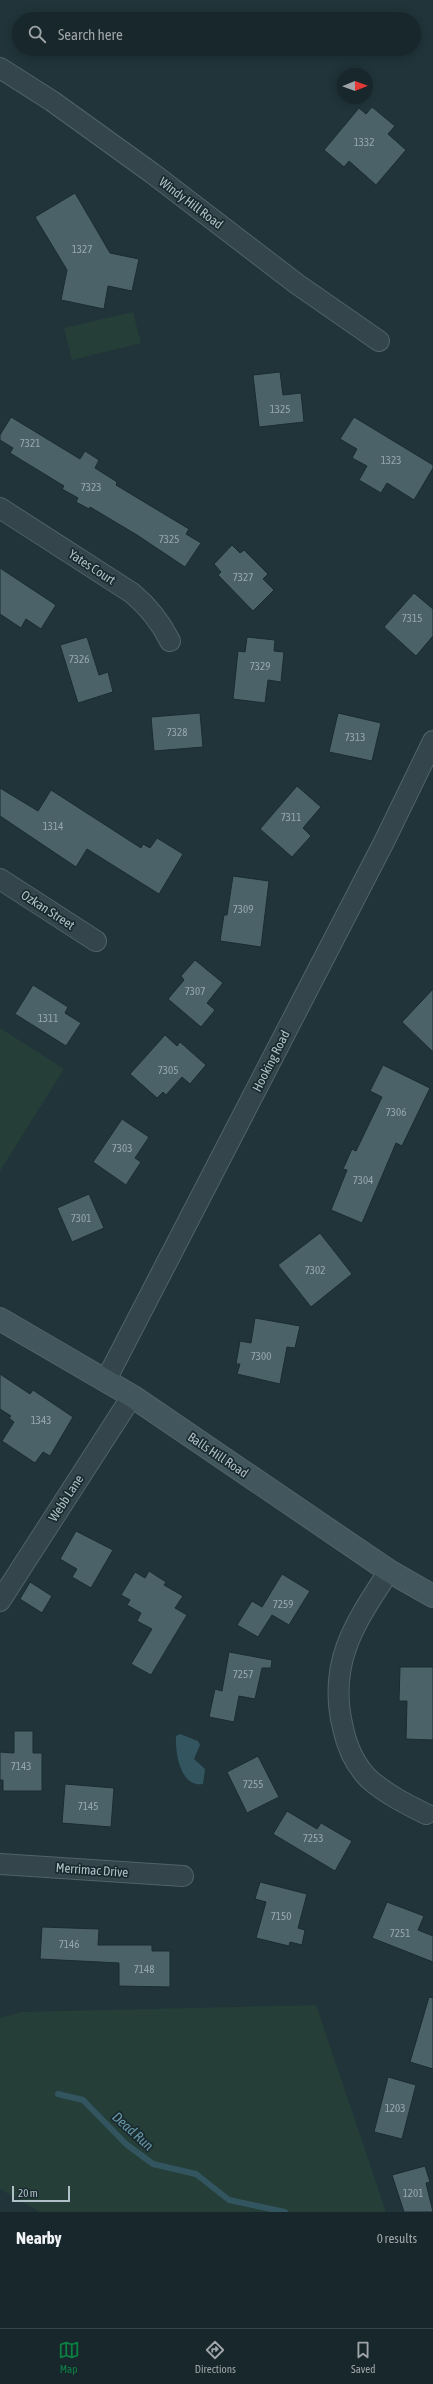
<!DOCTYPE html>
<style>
:root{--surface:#18272c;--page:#212f34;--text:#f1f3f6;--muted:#9fa5a9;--line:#364448;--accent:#0b8043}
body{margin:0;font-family:"Asap Condensed",sans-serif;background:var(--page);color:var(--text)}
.compass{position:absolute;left:337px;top:68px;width:36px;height:36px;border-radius:50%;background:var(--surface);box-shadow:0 2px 10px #0003;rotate:89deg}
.scale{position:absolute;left:12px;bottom:10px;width:58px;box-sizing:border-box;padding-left:4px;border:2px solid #afc0c7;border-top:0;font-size:11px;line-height:14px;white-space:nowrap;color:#afc0c7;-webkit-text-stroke:3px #1a2a2f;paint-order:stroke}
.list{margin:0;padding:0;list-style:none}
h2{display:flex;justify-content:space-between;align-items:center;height:52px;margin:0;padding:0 16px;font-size:17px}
h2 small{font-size:13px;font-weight:400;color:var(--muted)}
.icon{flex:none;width:22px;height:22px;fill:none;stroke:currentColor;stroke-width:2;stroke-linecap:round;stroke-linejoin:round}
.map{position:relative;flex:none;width:433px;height:2212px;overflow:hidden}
.search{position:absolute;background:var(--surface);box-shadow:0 2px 10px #0003;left:12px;right:12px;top:12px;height:44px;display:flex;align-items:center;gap:10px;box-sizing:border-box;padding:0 14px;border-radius:22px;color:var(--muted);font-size:15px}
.sheet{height:116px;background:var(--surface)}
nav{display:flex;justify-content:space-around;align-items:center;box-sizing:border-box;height:56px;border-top:1px solid var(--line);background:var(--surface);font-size:11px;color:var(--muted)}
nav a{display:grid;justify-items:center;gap:2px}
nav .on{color:var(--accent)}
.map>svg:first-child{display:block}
</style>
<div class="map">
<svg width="433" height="2212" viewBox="0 0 433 2212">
<rect width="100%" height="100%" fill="#20343a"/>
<!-- green -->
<path fill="#253f38" d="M 133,312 L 141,343 L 72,360 L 64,328 Z
M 0,1028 L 64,1069 L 0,1171 Z
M 316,2005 L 386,2212 L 40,2212 L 0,2189 L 0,2018 L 22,2012 Z"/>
<!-- water -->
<path fill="#325560" d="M 180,1734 L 198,1741 L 200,1745 L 194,1759 L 205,1769 L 203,1784 C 180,1788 175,1752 176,1736 Z"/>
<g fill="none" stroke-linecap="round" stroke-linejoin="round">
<!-- stream -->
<path stroke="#325560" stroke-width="6" d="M 58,2094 L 83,2100 L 126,2144 L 153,2164 L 196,2174 L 229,2200 L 285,2212"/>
</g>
<!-- building -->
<path fill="#4b6269" stroke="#1b2c31" d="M 372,107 L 395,126 L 388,134 L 406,150 L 376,185 L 349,161 L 344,167 L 324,150 L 359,108 L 366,114 Z
M 75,193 L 110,253 L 139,259 L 132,291 L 108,286 L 104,309 L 61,300 L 67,270 L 35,217 Z
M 280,372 L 283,395 L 301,393 L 304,422 L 259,427 L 253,375 Z
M 11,417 L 80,459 L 85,451 L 99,460 L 95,468 L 117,482 L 116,485 L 189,529 L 186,534 L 201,543 L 185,567 L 137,535 L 90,507 L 89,509 L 76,502 L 78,498 L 62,489 L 64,486 L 10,453 L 13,448 L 0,440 L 0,435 Z
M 354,417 L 433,465 L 433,468 L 414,500 L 387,483 L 381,493 L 359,480 L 367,466 L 352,458 L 357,449 L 340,439 Z
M 232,545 L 240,553 L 244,550 L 268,574 L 263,579 L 274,590 L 253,611 L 218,575 L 221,572 L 214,564 Z
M 0,568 L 56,605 L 41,629 L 26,619 L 21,628 L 0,614 Z
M 414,593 L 433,609 L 433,636 L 416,656 L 384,627 Z
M 87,637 L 99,675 L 108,672 L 113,692 L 78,703 L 60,645 Z
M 247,637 L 275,640 L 274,651 L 284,652 L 281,682 L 268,680 L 265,703 L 233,699 L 238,651 L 245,652 Z
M 200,713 L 203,747 L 154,751 L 151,717 Z
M 338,713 L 381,723 L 372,761 L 329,752 Z
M 297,786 L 321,807 L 303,828 L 311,836 L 292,857 L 260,829 Z
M 0,788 L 38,811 L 51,790 L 141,848 L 143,844 L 150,848 L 157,838 L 183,854 L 159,894 L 87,849 L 76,867 L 0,816 Z
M 233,876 L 269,881 L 261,947 L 220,941 L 224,915 L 227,915 Z
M 195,960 L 223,983 L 207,1003 L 215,1010 L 201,1027 L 168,999 L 184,980 L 181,976 Z
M 33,985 L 68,1007 L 65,1013 L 81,1023 L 66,1046 L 15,1014 Z
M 433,989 L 433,1052 L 402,1022 Z
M 165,1035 L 177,1046 L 180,1042 L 206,1065 L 190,1084 L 182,1077 L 166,1095 L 163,1092 L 157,1098 L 130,1074 Z
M 383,1065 L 430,1088 L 402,1146 L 396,1143 L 362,1223 L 331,1210 L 347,1170 L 343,1169 L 352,1149 L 356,1151 L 382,1097 L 370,1091 Z
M 122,1119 L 149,1137 L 135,1158 L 141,1162 L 126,1185 L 93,1162 Z
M 89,1194 L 104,1228 L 72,1242 L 57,1208 Z
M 320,1233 L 352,1274 L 311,1307 L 278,1265 Z
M 255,1318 L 300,1326 L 295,1348 L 287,1347 L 280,1384 L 237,1374 L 240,1364 L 236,1364 L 240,1341 L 251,1343 Z
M 0,1374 L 30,1394 L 33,1390 L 73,1417 L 50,1456 L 43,1452 L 35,1463 L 2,1441 L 14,1422 L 9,1418 L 11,1416 L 0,1409 Z
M 76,1531 L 113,1550 L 91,1588 L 72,1577 L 77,1569 L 60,1559 Z
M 149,1571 L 166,1582 L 164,1585 L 183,1596 L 175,1608 L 187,1615 L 151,1675 L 131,1664 L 152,1629 L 137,1621 L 141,1613 L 127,1605 L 130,1600 L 121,1595 L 135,1572 L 145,1578 Z
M 282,1574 L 310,1591 L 289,1625 L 272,1615 L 258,1637 L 237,1625 L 252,1601 L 262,1607 Z
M 30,1582 L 52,1596 L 42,1613 L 20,1599 Z
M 229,1652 L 272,1660 L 271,1668 L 262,1668 L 255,1699 L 239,1696 L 234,1722 L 209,1717 L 215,1689 L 222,1691 Z
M 400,1667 L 433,1667 L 433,1740 L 406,1739 L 407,1701 L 399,1701 Z
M 14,1731 L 33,1731 L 33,1753 L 42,1753 L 42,1791 L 3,1791 L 3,1780 L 0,1780 L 0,1752 L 14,1753 Z
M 258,1756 L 279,1797 L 247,1813 L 227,1772 Z
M 65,1784 L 114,1788 L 111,1827 L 62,1823 Z
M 287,1811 L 317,1829 L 321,1823 L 352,1841 L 335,1871 L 273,1834 Z
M 260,1882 L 307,1894 L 298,1928 L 305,1930 L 302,1945 L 290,1942 L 289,1946 L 256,1938 L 266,1902 L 255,1899 Z
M 387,1902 L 424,1916 L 418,1930 L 433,1936 L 433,1962 L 372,1938 Z
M 42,1927 L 99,1929 L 98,1945 L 152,1945 L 152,1951 L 170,1951 L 170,1987 L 119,1986 L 119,1963 L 40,1959 Z
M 429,1997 L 433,1998 L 433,2069 L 410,2062 Z
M 388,2077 L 416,2085 L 402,2139 L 374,2132 Z
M 425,2166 L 430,2182 L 426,2183 L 433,2212 L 404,2212 L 392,2175 Z"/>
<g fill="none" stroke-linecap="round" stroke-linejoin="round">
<!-- street casing -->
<g stroke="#526368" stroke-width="22">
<path id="street" d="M 0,68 L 52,101 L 152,173 L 297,284 L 379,341
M 0,508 L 132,593 C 149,607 160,621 170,641
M 0,879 L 96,941
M 106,1380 L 384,842 L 433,741
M 389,1571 C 355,1623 327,1663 343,1728 C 347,1747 355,1765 369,1779 C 386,1794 406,1804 426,1814
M 0,1601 L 132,1396
M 0,1864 L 183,1876"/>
</g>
<!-- secondary casing -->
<g stroke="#526368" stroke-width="24">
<path id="secondary" d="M 0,1319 L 132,1396 L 389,1571 L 433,1596"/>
</g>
<!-- street -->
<use href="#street" stroke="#34454b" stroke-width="20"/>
<!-- secondary -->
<use href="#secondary" stroke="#42565e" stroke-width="22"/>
</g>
<g text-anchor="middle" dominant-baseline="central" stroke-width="3.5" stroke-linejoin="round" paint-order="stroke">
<!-- number labels -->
<g font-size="11" fill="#96a8b0">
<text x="364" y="142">1332</text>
<text x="82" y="249">1327</text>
<text x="280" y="409">1325</text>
<text x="30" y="443">7321</text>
<text x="391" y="460">1323</text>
<text x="91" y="487">7323</text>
<text x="169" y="539">7325</text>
<text x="243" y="577">7327</text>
<text x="412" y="618">7315</text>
<text x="79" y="659">7326</text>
<text x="260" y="666">7329</text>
<text x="177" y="732">7328</text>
<text x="355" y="737">7313</text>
<text x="291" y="817">7311</text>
<text x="53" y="826">1314</text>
<text x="243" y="909">7309</text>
<text x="195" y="991">7307</text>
<text x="48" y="1018">1311</text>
<text x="168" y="1070">7305</text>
<text x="396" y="1112">7306</text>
<text x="122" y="1148">7303</text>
<text x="363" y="1180">7304</text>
<text x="81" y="1218">7301</text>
<text x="315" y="1270">7302</text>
<text x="261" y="1356">7300</text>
<text x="41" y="1420">1343</text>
<text x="283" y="1604">7259</text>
<text x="243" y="1674">7257</text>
<text x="21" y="1766">7143</text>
<text x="253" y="1784">7255</text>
<text x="88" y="1806">7145</text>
<text x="313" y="1838">7253</text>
<text x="281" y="1916">7150</text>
<text x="400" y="1933">7251</text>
<text x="69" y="1944">7146</text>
<text x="144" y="1969">7148</text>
<text x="395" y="2108">1203</text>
<text x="413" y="2193">1201</text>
</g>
<!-- street labels -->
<g font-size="13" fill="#afc0c7" stroke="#1a2a2f">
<text transform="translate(191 203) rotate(37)">Windy Hill Road</text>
<text transform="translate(92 567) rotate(33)">Yates Court</text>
<text transform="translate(48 910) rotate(33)">Ozkan Street</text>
<text transform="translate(271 1061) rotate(-63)">Hooking Road</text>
<text transform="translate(218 1455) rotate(34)">Balls Hill Road</text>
<text transform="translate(66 1498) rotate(-57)">Webb Lane</text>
<text transform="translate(92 1870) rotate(4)">Merrimac Drive</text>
</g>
<!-- water labels -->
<g font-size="14" font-style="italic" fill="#6698a8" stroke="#1a2a2f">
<text transform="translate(133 2131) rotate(42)">Dead Run</text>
</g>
</g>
</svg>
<svg class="compass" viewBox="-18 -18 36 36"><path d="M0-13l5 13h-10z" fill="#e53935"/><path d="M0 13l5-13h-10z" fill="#9fa5a9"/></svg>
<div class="scale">20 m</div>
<div class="search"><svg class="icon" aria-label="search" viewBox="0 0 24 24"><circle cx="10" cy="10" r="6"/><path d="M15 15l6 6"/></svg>Search here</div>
</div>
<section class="sheet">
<h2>Nearby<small>0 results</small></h2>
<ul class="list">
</ul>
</section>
<nav>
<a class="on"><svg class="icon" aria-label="map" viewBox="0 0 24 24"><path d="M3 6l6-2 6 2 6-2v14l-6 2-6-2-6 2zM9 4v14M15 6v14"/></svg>Map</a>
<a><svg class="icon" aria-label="directions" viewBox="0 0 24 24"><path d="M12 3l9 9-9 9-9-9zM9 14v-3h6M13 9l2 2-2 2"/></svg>Directions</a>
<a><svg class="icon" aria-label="saved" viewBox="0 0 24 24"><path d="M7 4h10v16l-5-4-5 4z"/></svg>Saved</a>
</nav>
